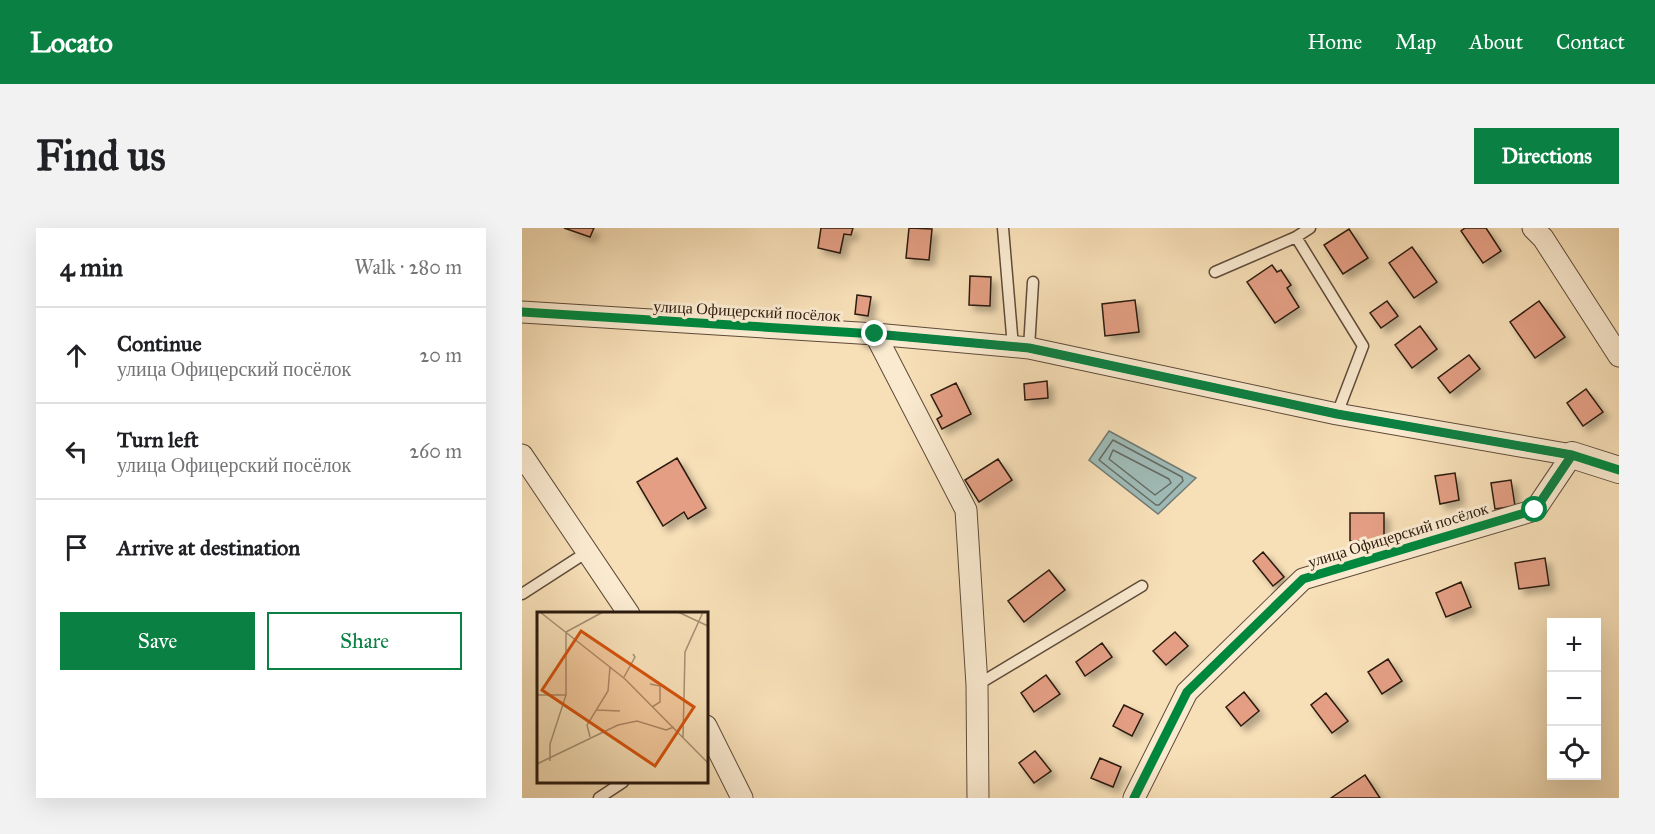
<!DOCTYPE html>
<meta charset="utf-8">
<style>
:root{--surface:#fff;--page:#f2f2f2;--text:#202124;--muted:#757577;--line:#e0e0e0;--accent:#0b8043}
body{margin:0;font-family:"IM FELL Great Primer",serif;background:var(--page);color:var(--text)}
.controls{position:absolute;right:18px;bottom:18px;display:grid;overflow:hidden;border-radius:0px;box-shadow:0 6px 24px #0002}
.controls button{width:54px;height:54px;display:grid;place-items:center;padding:0;border:0;border-bottom:2px solid var(--line);background:var(--surface);color:var(--text);font:30px sans-serif}
.stop{position:absolute;width:18px;height:18px;margin:-14px;border:4px solid #0b8043;border-radius:50%;background:#fff}
.stop.end{background:#0b8043;border-color:#fff;box-shadow:0 2px 6px #0008}
.list{margin:0;padding:0;list-style:none}
h2{display:flex;justify-content:space-between;align-items:center;height:78px;margin:0;padding:0 24px;font-size:26px}
h2 small{font-size:20px;font-weight:400;color:var(--muted)}
.list li{display:grid;grid-template-columns:39px 1fr auto;gap:18px;align-items:center;box-sizing:border-box;height:96px;padding:0 24px;border-top:2px solid var(--line)}
.list b{display:block;font-size:22px;white-space:nowrap}
.list p{margin:0;font-size:20px;white-space:nowrap;color:var(--muted)}
.list em{font-size:20px;font-style:normal;color:var(--muted)}
.actions{display:flex;gap:12px;padding:18px 24px}
.actions a{flex:1;padding:14px 0;border:2px solid var(--accent);border-radius:0px;text-align:center;font-size:21px;color:var(--accent)}
.actions .main{background:var(--accent);color:#fff}
.icon{flex:none;width:33px;height:33px;fill:none;stroke:currentColor;stroke-width:2;stroke-linecap:round;stroke-linejoin:round}
.map{position:relative;flex:none;width:1097px;height:570px;overflow:hidden;border-radius:0px}
header{display:flex;align-items:center;gap:36px;box-sizing:border-box;height:84px;padding:0 30px;background:var(--accent);color:#fff}
header strong{font-size:28px}
nav{display:flex;gap:33px;margin-inline-start:auto;font-size:21px}
.intro{display:flex;align-items:center;justify-content:space-between;box-sizing:border-box;height:144px;padding:0 36px}
h1{margin:0;font-size:42px}
.button{padding:15px 27px;border-radius:0px;background:var(--accent);color:#fff;font-size:21px;font-weight:700}
main{display:flex;gap:36px;padding:0 36px}
aside{flex:1;background:var(--surface);border-radius:0px;box-shadow:0 6px 24px #0002}
.map>svg:first-child{display:block}
</style>
<header>
<strong>Locato</strong>
<nav><a>Home</a><a>Map</a><a>About</a><a>Contact</a></nav>
</header>
<div class="intro"><h1>Find us</h1><a class="button">Directions</a></div>
<main>
<aside>
<h2>4 min<small>Walk · 280 m</small></h2>
<ul class="list">
<li><svg class="icon" aria-label="ahead" viewBox="0 0 24 24"><path d="M12 20V5M6 11l6-6 6 6"/></svg><div><b>Continue</b><p>улица Офицерский посёлок</p></div><em>20 m</em></li>
<li><svg class="icon" aria-label="left" viewBox="0 0 24 24"><path d="M17 20v-9H6M10 6l-5 5 5 5"/></svg><div><b>Turn left</b><p>улица Офицерский посёлок</p></div><em>260 m</em></li>
<li><svg class="icon" aria-label="arrive" viewBox="0 0 24 24"><path d="M6 21V4h12l-3 4 3 4H6"/></svg><div><b>Arrive at destination</b></div></li>
</ul>
<div class="actions"><a class="main">Save</a><a>Share</a></div>
</aside>
<div class="map">
<svg width="1097" height="570" viewBox="0 0 1097 570">
<defs>
<filter id="shadow"><feDropShadow dx="5.5" dy="5.5" stdDeviation="3" flood-color="#0004"/></filter>
</defs>
<rect width="100%" height="100%" fill="#f7dfb7"/>
<filter id="stains"><feTurbulence type="fractalNoise" baseFrequency=".00333" numOctaves="4"/><feColorMatrix values="0 0 0 0 .2 0 0 0 0 .09 0 0 0 0 .02 0 0 0 .5 -.17"/></filter>
<radialGradient id="worn" r=".72"><stop offset=".6" stop-color="#630" stop-opacity="0"/><stop offset="1" stop-color="#630" stop-opacity=".3"/></radialGradient>
<!-- water -->
<path fill="#9fbbb7" stroke="#717b74" stroke-width="1.5" d="M 587,203 L 674,250 L 636,286 L 567,232 Z"/>
<g fill="none" stroke-linecap="round" stroke-linejoin="round">
<!-- shore -->
<path stroke="#656a63" stroke-width="1.5" d="M 591,212 L 660,249 L 661,253 L 637,277 L 634,277 L 577,232 Z
M 591,222 L 647,251 L 649,255 L 633,267 L 587,231 Z"/>
</g>
<!-- building -->
<path fill="#e39e83" stroke="#2b1a0f" stroke-width="1.5" filter="url(#shadow)" d="M 42,0 L 72,0 L 68,9 Z
M 299,0 L 331,0 L 329,7 L 322,6 L 318,25 L 296,20 Z
M 387,0 L 410,1 L 407,32 L 384,30 Z
M 943,0 L 964,0 L 979,23 L 961,35 L 939,3 Z
M 827,1 L 846,30 L 821,46 L 802,17 Z
M 890,19 L 915,54 L 892,70 L 867,35 Z
M 750,37 L 755,44 L 759,42 L 769,57 L 765,60 L 777,79 L 753,95 L 725,54 Z
M 448,48 L 469,49 L 468,78 L 447,77 Z
M 335,67 L 349,69 L 346,88 L 333,86 Z
M 613,72 L 617,104 L 583,108 L 580,76 Z
M 865,73 L 876,88 L 859,100 L 848,85 Z
M 1017,73 L 1043,109 L 1013,130 L 988,94 Z
M 898,98 L 915,121 L 890,140 L 873,117 Z
M 947,127 L 958,141 L 928,165 L 916,150 Z
M 525,153 L 526,170 L 503,172 L 502,156 Z
M 434,155 L 449,186 L 420,201 L 415,191 L 420,188 L 409,167 Z
M 1064,161 L 1081,184 L 1061,198 L 1045,175 Z
M 155,230 L 184,280 L 166,291 L 162,284 L 141,298 L 115,254 Z
M 476,231 L 490,252 L 457,274 L 443,252 Z
M 933,245 L 937,272 L 918,276 L 913,248 Z
M 989,252 L 993,278 L 973,281 L 969,255 Z
M 828,285 L 862,285 L 862,313 L 838,316 L 838,313 L 828,313 Z
M 741,324 L 762,349 L 751,358 L 731,333 Z
M 1023,330 L 1027,357 L 997,361 L 993,335 Z
M 527,342 L 543,362 L 502,394 L 486,373 Z
M 939,354 L 949,379 L 924,389 L 914,365 Z
M 653,404 L 666,418 L 644,437 L 631,423 Z
M 580,415 L 590,429 L 563,448 L 554,434 Z
M 866,431 L 880,453 L 860,466 L 846,444 Z
M 524,447 L 538,466 L 512,484 L 499,465 Z
M 722,464 L 737,483 L 719,498 L 704,479 Z
M 804,465 L 826,493 L 810,505 L 789,477 Z
M 602,477 L 621,486 L 610,508 L 591,498 Z
M 513,523 L 529,543 L 512,555 L 497,535 Z
M 578,530 L 599,539 L 591,559 L 569,550 Z
M 843,547 L 858,570 L 809,570 Z"/>
<g fill="none" stroke-linecap="round" stroke-linejoin="round">
<!-- service casing -->
<g stroke="#5e4b39" stroke-width="13">
<path id="service" d="M 481,0 L 491,119
M 774,9 L 788,0
M 693,44 L 774,9 L 841,118 L 815,186
M 507,120 L 511,54
M 0,366 L 65,324
M 455,457 L 620,358
M 77,570 L 101,554"/>
</g>
<!-- minor casing -->
<g stroke="#5e4b39" stroke-width="23">
<path id="minor" d="M 1011,0 L 1021,10 L 1097,128
M 0,84 L 353,106 L 507,120 L 815,186 L 1050,227 L 1013,282 L 781,351 L 665,464 L 612,570
M 353,106 L 444,282 L 455,457 L 456,570
M 0,227 L 107,386
M 184,498 L 220,570"/>
</g>
<!-- tertiary casing -->
<g stroke="#5e4b39" stroke-width="28">
<path id="tertiary" d="M 1050,227 L 1097,242"/>
</g>
<!-- service -->
<use href="#service" stroke="#faead0" stroke-width="10"/>
<!-- minor -->
<use href="#minor" stroke="#faead0" stroke-width="21"/>
<!-- tertiary -->
<use href="#tertiary" stroke="#faead0" stroke-width="26"/>
<!-- cycleway casing -->
<g stroke="#faead0" stroke-width="13">
<path id="cycleway" d="M 0,84 L 353,106 L 507,120 L 815,186 L 1050,227 L 1097,242
M 612,570 L 665,464 L 781,351 L 1013,282 L 1050,227"/>
</g>
<!-- cycleway -->
<use href="#cycleway" stroke="#00873e" stroke-width="9"/>
</g>
<g fill="none" stroke-linecap="round" stroke-linejoin="round">
<!-- route -->
<path stroke="#0b8043" stroke-width="8" d="M 353,106 L 507,120 L 815,186 L 1050,227 L 1013,282"/>
</g>
<g text-anchor="middle" dominant-baseline="central" stroke-width="6" stroke-linejoin="round" paint-order="stroke">
<!-- street labels -->
<g font-size="16" fill="#2b1a0f" stroke="#faead0">
<text transform="translate(225 83) rotate(3)">улица Офицерский посёлок</text>
<text transform="translate(876 307) rotate(-17)">улица Офицерский посёлок</text>
</g>
</g>
<!-- overview -->
<g transform="translate(15 384)">
<rect width="171" height="171" fill="#f7dfb7"/>
<path fill="none" stroke="#a59074" stroke-width="1.5" d="M 3,0 L 88,67 L 171,151M 141,0 L 171,14M 87,65 L 98,45 L 96,42M 113,72 L 123,74 L 123,90 L 115,95M 0,83 L 29,83M 60,98 L 83,99M 53,125 L 50,113 L 71,79 L 73,55M 146,126 L 148,40 L 166,0M 13,149 L 13,132 L 29,83 L 29,20 L 66,0M 0,152 L 81,113 L 100,109 L 129,118 L 137,115"/>
<path fill="#d5530c" fill-opacity="0.15" stroke="#d5530c" stroke-width="3" d="M 44,19 L 157,95 L 118,154 L 5,78 Z"/>
<rect width="171" height="171" fill="none" stroke="#2b1a0f" stroke-width="3"/>
</g>
<rect width="100%" height="100%" filter="url(#stains)"/>
<rect width="100%" height="100%" fill="url(#worn)"/>
</svg>
<div class="controls">
<button>+</button>
<button>−</button>
<button><svg class="icon" aria-label="locate" viewBox="0 0 24 24"><circle cx="12" cy="12" r="6"/><path d="M12 2v4M12 18v4M2 12h4M18 12h4"/></svg></button>
</div>
<div class="stop" style="left:1013px;top:282px"></div>
<div class="stop end" style="left:353px;top:106px"></div>
</div>
</main>
